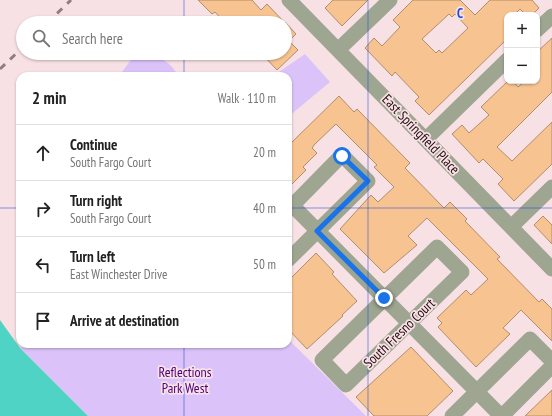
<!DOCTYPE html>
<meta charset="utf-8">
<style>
:root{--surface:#fff;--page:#f2f2f2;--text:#222;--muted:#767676;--line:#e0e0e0}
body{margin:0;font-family:"PT Sans Narrow",sans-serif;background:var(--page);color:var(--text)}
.controls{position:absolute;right:12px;top:12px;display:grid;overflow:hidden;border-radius:8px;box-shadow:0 1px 3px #0004}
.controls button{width:36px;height:36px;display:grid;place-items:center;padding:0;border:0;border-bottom:1px solid var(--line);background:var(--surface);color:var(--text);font:20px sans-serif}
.stop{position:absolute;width:12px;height:12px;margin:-9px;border:3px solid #1a73e8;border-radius:50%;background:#fff}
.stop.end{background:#1a73e8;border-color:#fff;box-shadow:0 1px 4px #0008}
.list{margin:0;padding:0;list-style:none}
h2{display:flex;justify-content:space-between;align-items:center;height:52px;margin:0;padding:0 16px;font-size:17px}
h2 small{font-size:13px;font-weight:400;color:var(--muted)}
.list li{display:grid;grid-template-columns:26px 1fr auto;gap:12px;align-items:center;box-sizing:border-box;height:56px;padding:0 16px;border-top:1px solid var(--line)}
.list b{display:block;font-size:15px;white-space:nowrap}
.list p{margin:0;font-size:13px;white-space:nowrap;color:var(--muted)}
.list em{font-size:13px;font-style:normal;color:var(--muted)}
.icon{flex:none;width:22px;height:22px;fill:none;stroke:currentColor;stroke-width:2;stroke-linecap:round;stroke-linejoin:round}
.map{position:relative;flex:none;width:552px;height:416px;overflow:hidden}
.search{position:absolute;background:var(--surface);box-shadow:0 1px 3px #0004;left:16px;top:16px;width:276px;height:44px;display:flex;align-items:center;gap:10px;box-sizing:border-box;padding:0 14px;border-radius:22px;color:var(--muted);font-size:15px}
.panel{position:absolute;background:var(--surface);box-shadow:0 1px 3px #0004;left:16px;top:72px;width:276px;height:276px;border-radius:12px}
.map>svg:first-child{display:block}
</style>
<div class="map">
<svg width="552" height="416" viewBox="0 0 552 416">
<rect width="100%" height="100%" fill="#f8e1e5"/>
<!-- green -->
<path fill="#dbc3fa" d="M 136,53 C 153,53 171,60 178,76 L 119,76 Z
M 305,54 L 330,82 L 288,117 L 288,76 L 273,76 Z
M 288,339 L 366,416 L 88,416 L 20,348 L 31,344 L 288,344 Z"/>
<!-- water -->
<path fill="#4fd3c4" d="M 0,320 L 20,348 L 88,416 L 0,416 Z"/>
<!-- building -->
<path fill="#f7c391" stroke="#b28d6a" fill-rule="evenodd" d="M 198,0 L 252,0 L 261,10 L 267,4 L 285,23 L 225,23 L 215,12 L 212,14 Z
M 333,0 L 368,0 L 342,26 L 325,8 Z
M 413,0 L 460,0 L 475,15 L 490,0 L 532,0 L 539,8 L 532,15 L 526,15 L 520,9 L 514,15 L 507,15 L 507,39 L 429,115 L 415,101 L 419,97 L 395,72 L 392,76 L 365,48 L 374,38 L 382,46 L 400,27 L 393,20 ZM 449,14 L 452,17 L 455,14 L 468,28 L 442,53 L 439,50 L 436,53 L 422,39 Z
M 285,22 L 296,34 L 289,41 L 298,50 L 277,70 L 261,53 L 285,53 Z
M 552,38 L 552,92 L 497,147 L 512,161 L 552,122 L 552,164 L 514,201 L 498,184 L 503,179 L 483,159 L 479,163 L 452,134 L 462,125 L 469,133 L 489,115 L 481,107 L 508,81 L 513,81 L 518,87 L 525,81 L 537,81 L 537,52 Z
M 339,96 L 354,112 L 357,109 L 410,163 L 405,168 L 444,208 L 450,202 L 467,219 L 465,221 L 500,257 L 497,259 L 539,302 L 542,299 L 552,309 L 552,341 L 521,310 L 503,328 L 510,334 L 476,367 L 438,327 L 442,323 L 437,318 L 466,290 L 471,295 L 488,279 L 427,218 L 408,236 L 417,245 L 384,273 L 340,229 L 371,195 L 378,202 L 394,187 L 374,167 L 377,165 L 336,124 L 315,144 L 312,148 L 317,153 L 303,167 L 306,170 L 288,188 L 288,146 Z
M 543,216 L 552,225 L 552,244 L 534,225 Z
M 316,253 L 334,272 L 332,274 L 357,301 L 342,315 L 343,316 L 307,349 L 288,329 L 288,281 Z
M 411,347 L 453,391 L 427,416 L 374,416 L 356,397 Z
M 552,390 L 552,416 L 525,416 Z"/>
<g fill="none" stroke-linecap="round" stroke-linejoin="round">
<!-- street -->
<path stroke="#9ea692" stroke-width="15" d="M 289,0 L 552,269
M 537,30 L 552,16
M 338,50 L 390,0
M 426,139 L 507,60
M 292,205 L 501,416
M 288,210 L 342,155 L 368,181 L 288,260
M 511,227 L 552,187
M 437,247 L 462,272 L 346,385 L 322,360 Z
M 452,416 L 530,339 L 552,361
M 502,416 L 552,366"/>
<!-- rail -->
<path stroke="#917c81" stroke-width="3" stroke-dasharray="7 7" stroke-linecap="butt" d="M 47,23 L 71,0
M 0,69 L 23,47"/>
</g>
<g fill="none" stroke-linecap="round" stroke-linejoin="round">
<!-- route -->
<path stroke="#1a73e8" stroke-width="5" d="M 342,156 L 368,181 L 317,231 L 384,298"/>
</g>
<!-- grid -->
<path fill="none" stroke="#1d4ed8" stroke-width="1" stroke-opacity="0.55" d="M 184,0 L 184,23M 368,0 L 368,416M 184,53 L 184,76M 0,208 L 20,208M 288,208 L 552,208M 184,344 L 184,416"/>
<g text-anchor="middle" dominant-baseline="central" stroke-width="3.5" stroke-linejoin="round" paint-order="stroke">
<!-- street labels -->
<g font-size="14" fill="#1f0c11" stroke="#f8e1e5">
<text transform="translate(421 134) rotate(46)">East Springfield Place</text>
<text transform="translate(399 333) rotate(-44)">South Fresno Court</text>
</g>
<!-- park labels -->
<g font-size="14" fill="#4c007d" stroke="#f8e1e5">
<text x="185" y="372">Reflections<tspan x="185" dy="16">Park West</tspan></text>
</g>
</g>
<g font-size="13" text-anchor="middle" font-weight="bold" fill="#1d4ed8" stroke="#f8e1e5" stroke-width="3.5" stroke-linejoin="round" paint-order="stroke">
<text x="460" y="18">C</text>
</g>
</svg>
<div class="controls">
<button>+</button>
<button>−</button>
</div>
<div class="stop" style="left:342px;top:156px"></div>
<div class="stop end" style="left:384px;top:298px"></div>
<div class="search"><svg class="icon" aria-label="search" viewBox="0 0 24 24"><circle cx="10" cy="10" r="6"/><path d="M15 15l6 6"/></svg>Search here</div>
<section class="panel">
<h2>2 min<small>Walk · 110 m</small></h2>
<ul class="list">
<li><svg class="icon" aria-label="ahead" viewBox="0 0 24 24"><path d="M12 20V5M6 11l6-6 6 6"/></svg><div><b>Continue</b><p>South Fargo Court</p></div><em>20 m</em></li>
<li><svg class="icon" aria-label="right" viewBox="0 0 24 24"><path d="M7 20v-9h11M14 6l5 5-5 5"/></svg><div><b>Turn right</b><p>South Fargo Court</p></div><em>40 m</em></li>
<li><svg class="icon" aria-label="left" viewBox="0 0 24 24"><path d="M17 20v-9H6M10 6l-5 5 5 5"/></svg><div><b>Turn left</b><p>East Winchester Drive</p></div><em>50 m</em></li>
<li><svg class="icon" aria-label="arrive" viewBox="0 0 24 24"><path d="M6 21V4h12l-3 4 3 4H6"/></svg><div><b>Arrive at destination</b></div></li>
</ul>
</section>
</div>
